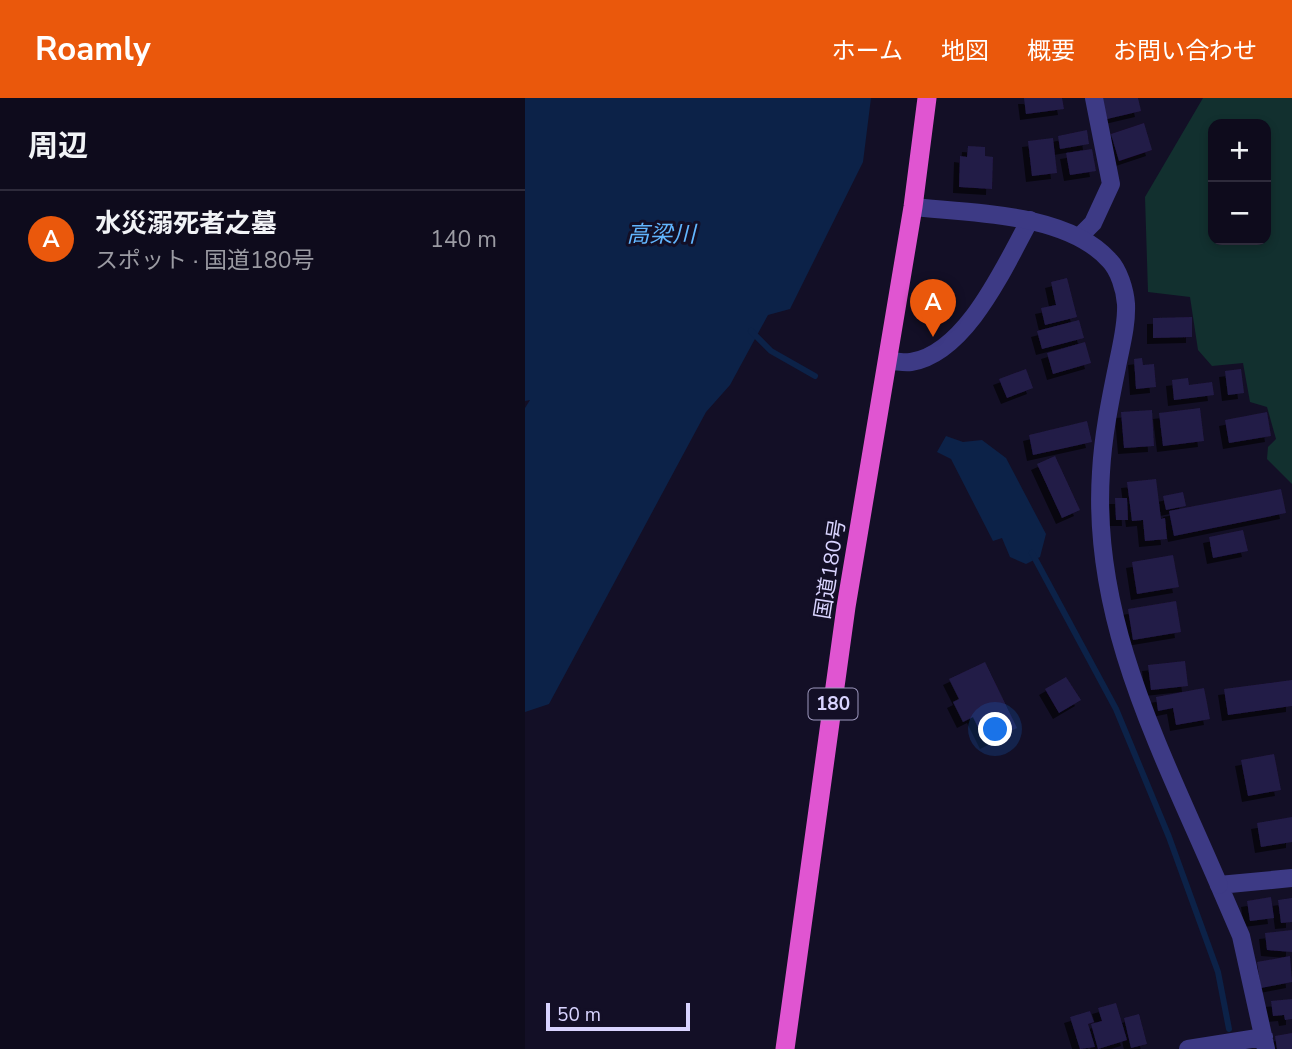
<!DOCTYPE html>
<html lang="ja">
<meta charset="utf-8">
<style>
:root{--surface:#0e0b1c;--page:#1c1929;--text:#f1f3f6;--muted:#9b9ba3;--line:#2e2b3b;--accent:#ea580c}
body{margin:0;font-family:"Nunito Sans","Noto Sans JP",sans-serif;background:var(--page);color:var(--text)}
.controls{position:absolute;right:21px;top:21px;display:grid;overflow:hidden;border-radius:14px;box-shadow:0 4px 10px #0003}
.controls button{width:63px;height:63px;display:grid;place-items:center;padding:0;border:0;border-bottom:2px solid var(--line);background:var(--surface);color:var(--text);font:35px sans-serif}
.scale{position:absolute;left:21px;bottom:18px;width:144px;box-sizing:border-box;padding-left:7px;border:4px solid #d9d4ff;border-top:0;font-size:19px;line-height:24px;white-space:nowrap;color:#d9d4ff;-webkit-text-stroke:5px #130f26;paint-order:stroke}
.you{position:absolute;left:471px;top:632px;width:24px;height:24px;margin:-18px;border:5px solid #fff;border-radius:50%;background:#1a73e8;box-shadow:0 0 0 10px #1a73e833}
.badge{display:grid;place-items:center;width:46px;height:46px;border-radius:50%;background:var(--accent);color:#fff;font-size:23px;font-weight:700}
.pin{position:absolute;translate:-50% -58px;filter:drop-shadow(0 2px 4px #0008)}
.pin::after{content:'';position:absolute;top:37px;width:24px;height:21px;background:inherit;clip-path:polygon(0 0,100% 0,50% 100%)}
.list{margin:0;padding:0;list-style:none}
h2{display:flex;justify-content:space-between;align-items:center;height:91px;margin:0;padding:0 28px;font-size:30px}
h2 small{font-size:23px;font-weight:400;color:var(--muted)}
.list li{display:grid;grid-template-columns:46px 1fr auto;gap:21px;align-items:center;box-sizing:border-box;height:98px;padding:0 28px;border-top:2px solid var(--line)}
.list b{display:block;font-size:26px;white-space:nowrap}
.list p{margin:0;font-size:23px;white-space:nowrap;color:var(--muted)}
.list em{font-size:23px;font-style:normal;color:var(--muted)}
.map{position:relative;flex:none;width:767px;height:951px;overflow:hidden}
header{display:flex;align-items:center;gap:42px;box-sizing:border-box;height:98px;padding:0 35px;background:var(--accent);color:#fff}
header strong{font-size:33px}
nav{display:flex;gap:38px;margin-inline-start:auto;font-size:24px}
main{display:flex}
aside{flex:1;background:var(--surface)}
.map>svg:first-child{display:block}
</style>
<header>
<strong>Roamly</strong>
<nav><a>ホーム</a><a>地図</a><a>概要</a><a>お問い合わせ</a></nav>
</header>
<main>
<aside>
<h2>周辺<small></small></h2>
<ul class="list">
<li><span class="badge">A</span><div><b>水災溺死者之墓</b><p>スポット · 国道180号</p></div><em>140 m</em></li>
</ul>
</aside>
<div class="map">
<svg width="767" height="951" viewBox="0 0 767 951">
<defs>
<filter id="shadow"><feDropShadow dx="-6" dy="6" stdDeviation="0" flood-color="#0009"/></filter>
</defs>
<rect width="100%" height="100%" fill="#130f26"/>
<!-- green -->
<path fill="#12302f" fill-rule="evenodd" d="M 678,0 L 767,0 L 767,386 L 742,361 L 743,349 L 751,341 L 742,309 L 725,304 L 718,265 L 687,268 L 673,252 L 665,199 L 623,194 L 620,99 ZM 688,26 L 741,26 L 741,142 L 688,142 Z"/>
<!-- water -->
<path fill="#0c2248" d="M 0,0 L 346,0 L 338,64 L 265,211 L 243,217 L 205,287 L 181,314 L 24,606 L 0,614 L 0,310 L 5,302 L 0,303 Z
M 421,338 L 438,344 L 457,342 L 481,360 L 521,436 L 515,459 L 501,466 L 485,459 L 477,440 L 468,443 L 426,361 L 412,354 Z"/>
<g fill="none" stroke-linecap="round" stroke-linejoin="round">
<!-- stream -->
<path stroke="#0c2248" stroke-width="6" d="M 226,233 L 246,253 L 290,278
M 507,455 L 591,611 L 644,739 L 693,874 L 704,931"/>
</g>
<!-- building -->
<path fill="#241b47" filter="url(#shadow)" d="M 499,0 L 537,0 L 539,11 L 501,16 Z
M 577,0 L 613,0 L 616,13 L 582,21 Z
M 619,25 L 627,52 L 594,63 L 586,36 Z
M 562,32 L 564,46 L 535,51 L 533,38 Z
M 528,40 L 532,75 L 507,78 L 503,43 Z
M 443,48 L 460,49 L 460,58 L 468,59 L 467,91 L 434,89 L 435,58 L 442,59 Z
M 567,51 L 571,73 L 545,77 L 541,55 Z
M 542,180 L 552,219 L 520,227 L 516,210 L 531,207 L 526,184 Z
M 667,219 L 667,239 L 628,240 L 628,220 Z
M 554,222 L 559,240 L 517,251 L 512,233 Z
M 560,244 L 566,265 L 528,276 L 522,255 Z
M 617,260 L 618,267 L 629,266 L 631,289 L 611,291 L 609,261 Z
M 501,271 L 508,290 L 482,300 L 474,281 Z
M 716,271 L 719,295 L 703,297 L 700,273 Z
M 663,280 L 664,287 L 687,284 L 689,297 L 649,302 L 647,282 Z
M 675,310 L 679,343 L 638,348 L 634,315 Z
M 627,312 L 629,348 L 599,350 L 596,314 Z
M 742,314 L 746,338 L 704,345 L 700,322 Z
M 562,323 L 567,344 L 508,357 L 504,337 Z
M 530,358 L 555,412 L 537,420 L 512,366 Z
M 631,381 L 636,421 L 640,420 L 642,441 L 620,443 L 618,422 L 607,423 L 602,384 Z
M 756,391 L 761,415 L 649,438 L 644,413 Z
M 658,394 L 661,408 L 641,412 L 638,398 Z
M 590,400 L 602,400 L 603,422 L 591,422 Z
M 718,432 L 723,453 L 688,460 L 684,439 Z
M 648,457 L 654,489 L 612,496 L 607,464 Z
M 651,503 L 656,534 L 608,542 L 603,511 Z
M 660,563 L 663,588 L 626,592 L 623,567 Z
M 460,564 L 492,630 L 461,645 L 448,619 L 438,624 L 428,604 L 434,601 L 424,581 Z
M 541,579 L 556,602 L 534,615 L 520,591 Z
M 767,582 L 767,608 L 703,617 L 699,591 Z
M 679,590 L 685,621 L 651,627 L 648,610 L 633,613 L 631,599 Z
M 749,656 L 756,692 L 723,698 L 716,662 Z
M 767,719 L 767,744 L 736,749 L 732,725 Z
M 746,799 L 749,820 L 725,823 L 722,803 Z
M 767,800 L 767,824 L 756,825 L 753,802 Z
M 767,832 L 767,854 L 742,852 L 740,835 Z
M 765,858 L 767,884 L 736,890 L 732,864 Z
M 767,901 L 767,921 L 760,922 L 759,917 L 748,918 L 746,903 Z
M 591,905 L 602,942 L 573,951 L 566,926 L 577,923 L 573,910 Z
M 565,913 L 569,924 L 563,926 L 570,949 L 555,951 L 545,919 Z
M 614,916 L 622,946 L 606,950 L 599,920 Z
M 767,935 L 767,951 L 752,951 L 750,938 Z"/>
<g fill="none" stroke-linecap="round" stroke-linejoin="round">
<!-- minor -->
<path stroke="#3d3a85" stroke-width="18" d="M 554,139 L 568,125 L 586,86 L 569,0
M 364,263 C 371,263 379,265 386,264 C 442,255 480,167 505,122
M 663,951 L 739,939
M 741,951 L 716,838 L 694,787 L 767,780"/>
<!-- tertiary -->
<path stroke="#3d3a85" stroke-width="18" d="M 388,109 C 447,115 542,115 584,162 C 594,172 600,192 601,206 C 602,227 596,248 592,269 C 585,303 578,338 576,374 C 566,523 637,654 694,787"/>
<!-- trunk -->
<path stroke="#e055d1" stroke-width="19" d="M 260,951 L 321,509 L 388,109 L 402,0"/>
</g>
<g text-anchor="middle" dominant-baseline="central" stroke-width="6" stroke-linejoin="round" paint-order="stroke">
<!-- shield labels -->
<rect fill="#130f26" stroke="#9e99be" stroke-width="2" x="283.5" y="590.5" width="49" height="31" rx="5"/>
<g font-size="19" font-weight="bold" fill="#d9d4ff">
<text x="308" y="606">180</text>
</g>
<!-- street labels -->
<g font-size="21" fill="#d9d4ff" stroke="#130f26">
<text transform="translate(305 471) rotate(-81)">国道180号</text>
</g>
<!-- water labels -->
<g font-size="23" font-style="italic" fill="#62b6ff" stroke="#130f26">
<text x="136" y="136">高梁川</text>
</g>
</g>
</svg>
<div class="controls">
<button>+</button>
<button>−</button>
</div>
<div class="scale">50 m</div>
<div class="you"></div>
<div class="pin badge" style="left:408px;top:239px">A</div>
</div>
</main>
